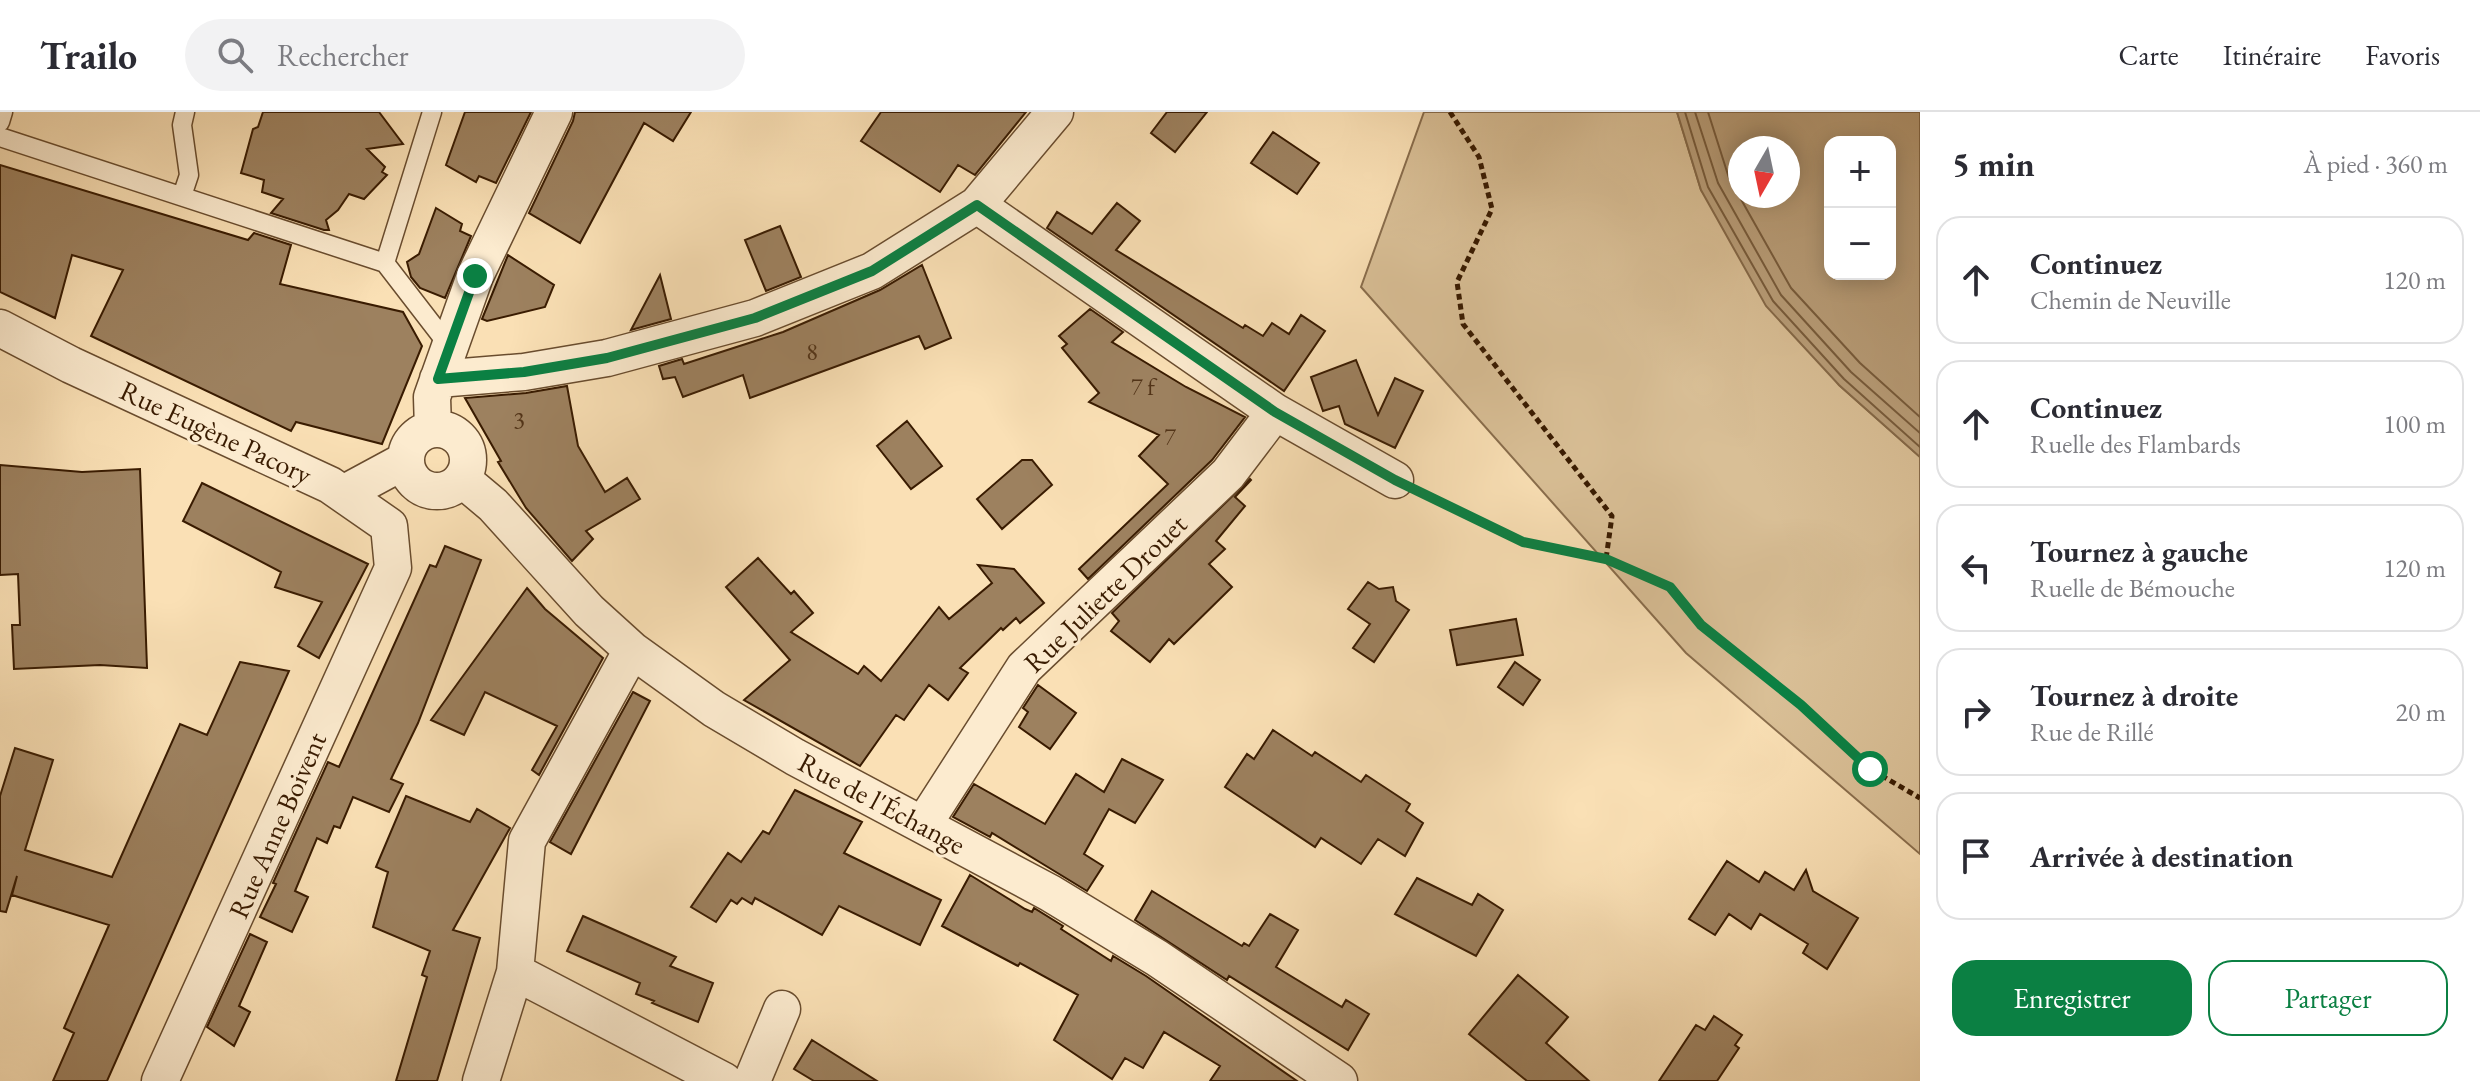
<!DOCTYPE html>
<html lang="fr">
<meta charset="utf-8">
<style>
:root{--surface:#fff;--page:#f2f2f3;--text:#2b2b33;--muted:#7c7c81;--line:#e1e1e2;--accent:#0b8043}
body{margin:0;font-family:"EB Garamond",serif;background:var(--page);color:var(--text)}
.controls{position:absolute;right:24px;top:24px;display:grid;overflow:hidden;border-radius:16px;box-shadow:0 4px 20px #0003}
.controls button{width:72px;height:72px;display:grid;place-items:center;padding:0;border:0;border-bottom:2px solid var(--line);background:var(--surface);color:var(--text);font:40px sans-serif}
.compass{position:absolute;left:1728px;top:24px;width:72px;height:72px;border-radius:50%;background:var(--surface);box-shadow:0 4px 20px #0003;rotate:189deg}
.stop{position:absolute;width:24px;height:24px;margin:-18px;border:6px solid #0b8043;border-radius:50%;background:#fff}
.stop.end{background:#0b8043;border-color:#fff;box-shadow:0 2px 8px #0008}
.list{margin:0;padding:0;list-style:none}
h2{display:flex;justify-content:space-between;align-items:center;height:104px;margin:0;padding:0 32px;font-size:34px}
h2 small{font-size:26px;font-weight:400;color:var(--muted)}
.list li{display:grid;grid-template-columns:52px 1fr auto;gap:24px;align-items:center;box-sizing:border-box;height:128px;margin:0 16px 16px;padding:0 16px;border:2px solid var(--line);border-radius:24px}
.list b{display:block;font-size:30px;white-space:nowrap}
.list p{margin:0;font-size:26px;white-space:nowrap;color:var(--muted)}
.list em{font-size:26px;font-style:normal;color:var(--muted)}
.actions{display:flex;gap:16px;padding:24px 32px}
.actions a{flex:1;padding:18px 0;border:2px solid var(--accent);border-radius:24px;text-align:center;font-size:28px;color:var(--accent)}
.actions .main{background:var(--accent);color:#fff}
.icon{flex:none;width:44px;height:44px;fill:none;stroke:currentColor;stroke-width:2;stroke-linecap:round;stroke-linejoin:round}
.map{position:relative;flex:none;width:1920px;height:969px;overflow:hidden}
header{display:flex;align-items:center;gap:48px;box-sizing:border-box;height:112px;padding:0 40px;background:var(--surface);border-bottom:2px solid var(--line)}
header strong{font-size:38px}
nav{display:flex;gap:44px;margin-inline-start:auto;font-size:28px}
.search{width:560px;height:72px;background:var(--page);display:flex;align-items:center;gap:20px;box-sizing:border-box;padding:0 28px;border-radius:44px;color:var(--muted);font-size:30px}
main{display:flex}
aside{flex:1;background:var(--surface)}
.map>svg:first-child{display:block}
</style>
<header>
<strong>Trailo</strong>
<div class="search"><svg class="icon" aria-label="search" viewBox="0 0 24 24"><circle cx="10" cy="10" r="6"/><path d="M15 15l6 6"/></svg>Rechercher</div>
<nav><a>Carte</a><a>Itinéraire</a><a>Favoris</a></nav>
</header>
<main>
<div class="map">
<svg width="1920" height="969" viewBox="0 0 1920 969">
<rect width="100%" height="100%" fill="#fae0b5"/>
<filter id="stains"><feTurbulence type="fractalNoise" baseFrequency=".0025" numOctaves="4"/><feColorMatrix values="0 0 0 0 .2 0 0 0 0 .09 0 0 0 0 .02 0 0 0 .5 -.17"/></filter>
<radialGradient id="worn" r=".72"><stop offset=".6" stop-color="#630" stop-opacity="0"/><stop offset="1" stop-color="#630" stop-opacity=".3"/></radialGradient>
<!-- green -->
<path fill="#d9bf96" stroke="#896d4c" stroke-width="2" d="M 1424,0 L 1677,0 L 1701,78 L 1839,273 L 1920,345 L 1920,742 L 1686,541 L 1361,175 Z"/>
<!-- water -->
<path fill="#b89d78" stroke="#856948" stroke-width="2" fill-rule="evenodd" d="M 1677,0 L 1920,0 L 1920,345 L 1839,273 L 1766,194 L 1701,78 ZM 1830,30 L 1890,30 L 1890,162 L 1830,162 ZM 1740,36 L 1788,36 L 1788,84 L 1740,84 Z"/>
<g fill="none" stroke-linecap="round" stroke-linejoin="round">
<!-- shore -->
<path stroke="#785c3c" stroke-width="2" d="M 1685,0 L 1708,75 L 1773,189 L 1844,267 L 1920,335
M 1695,0 L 1718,71 L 1781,183 L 1851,260 L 1920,321
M 1708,0 L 1729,66 L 1791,176 L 1860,251 L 1920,305"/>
</g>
<!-- building -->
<path fill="#9d815f" stroke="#391b01" stroke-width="2" d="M 263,0 L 379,0 L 403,32 L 367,37 L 385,55 L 382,60 L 387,63 L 364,87 L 349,82 L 338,98 L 326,108 L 329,118 L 324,118 L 271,101 L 283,87 L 262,80 L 264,68 L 241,61 L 253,17 L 258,15 Z
M 465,0 L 531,0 L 496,71 L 479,64 L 476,70 L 446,53 Z
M 575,0 L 691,0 L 673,29 L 644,11 L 580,131 L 529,101 L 573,9 Z
M 881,0 L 1026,0 L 975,63 L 958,53 L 940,80 L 861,29 Z
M 1167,0 L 1207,0 L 1175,40 L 1151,21 Z
M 1273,20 L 1319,51 L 1297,82 L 1251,51 Z
M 0,53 L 248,128 L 254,121 L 291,133 L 280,172 L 403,200 L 422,234 L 382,332 L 296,310 L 291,319 L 91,224 L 123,158 L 72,143 L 55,206 L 0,180 Z
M 1117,91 L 1140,109 L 1116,138 L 1243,216 L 1245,213 L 1263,224 L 1272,211 L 1289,222 L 1301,203 L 1325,219 L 1284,279 L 1047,116 L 1057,100 L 1092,122 Z
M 436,96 L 462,112 L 460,119 L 471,124 L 445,186 L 420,176 L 411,165 L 407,150 L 419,142 Z
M 780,114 L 801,165 L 766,179 L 745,128 Z
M 508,143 L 554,173 L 545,195 L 487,209 L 482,207 Z
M 922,153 L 951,226 L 925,237 L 919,224 L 750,286 L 743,263 L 683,285 L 675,265 L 663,267 L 659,254 L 682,247 L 684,252 L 783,220 L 880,178 Z
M 660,163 L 671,207 L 631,218 Z
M 1090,197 L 1123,220 L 1112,230 L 1186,275 L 1245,305 L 1212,348 L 1088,467 L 1079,457 L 1168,372 L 1139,344 L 1159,323 L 1089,290 L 1099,281 L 1062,236 L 1067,232 L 1059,224 Z
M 1356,248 L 1378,303 L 1395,266 L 1423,279 L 1395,336 L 1345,312 L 1339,294 L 1323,299 L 1311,265 Z
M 567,274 L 578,334 L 605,380 L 627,366 L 640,387 L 586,419 L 593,427 L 572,449 L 526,396 L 498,350 L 501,349 L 465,286 L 526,281 Z
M 907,309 L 942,354 L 911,377 L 877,334 Z
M 1022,348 L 1032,348 L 1052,373 L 1002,417 L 977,387 Z
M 0,353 L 82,360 L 140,357 L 147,556 L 100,553 L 14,557 L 12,513 L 20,513 L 18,462 L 0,463 Z
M 1250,367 L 1251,368 L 1235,385 L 1245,394 L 1216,429 L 1225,437 L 1209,452 L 1232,475 L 1174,532 L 1169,527 L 1150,550 L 1111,519 L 1119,509 L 1112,501 Z
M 202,371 L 368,452 L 319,546 L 298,534 L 322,490 L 275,475 L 281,460 L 183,409 Z
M 445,434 L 481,448 L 418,611 L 391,667 L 403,672 L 389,700 L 353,685 L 340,716 L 334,714 L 327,731 L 317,726 L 295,779 L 308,785 L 292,820 L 260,805 L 276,772 L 273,771 L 328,650 L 339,655 L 430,453 L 436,455 Z
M 758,446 L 791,482 L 794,479 L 813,501 L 791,520 L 858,562 L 864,554 L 881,569 L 939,495 L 949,507 L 992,471 L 978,453 L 1014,457 L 1044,491 L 1020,511 L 1016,506 L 1003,518 L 1001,516 L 960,556 L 968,561 L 948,588 L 929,573 L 904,608 L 896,603 L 860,654 L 744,588 L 790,548 L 726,475 Z
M 1368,470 L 1379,477 L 1393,475 L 1396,489 L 1409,498 L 1374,550 L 1353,536 L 1370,512 L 1348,497 Z
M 527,476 L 545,497 L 603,546 L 539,663 L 532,658 L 557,614 L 485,580 L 464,623 L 431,608 Z
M 1516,507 L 1523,543 L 1457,553 L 1450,518 Z
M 240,550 L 289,559 L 107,969 L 53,969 L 74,921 L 64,916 L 109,813 L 12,783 L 17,764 L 6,800 L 0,799 L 0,684 L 15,636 L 53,648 L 25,738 L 112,765 L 180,612 L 207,623 Z
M 1515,550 L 1540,568 L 1523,593 L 1498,575 Z
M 1038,573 L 1076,601 L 1050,637 L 1019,615 L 1028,600 L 1023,596 Z
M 633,580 L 650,589 L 571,742 L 550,730 Z
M 1273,618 L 1312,644 L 1315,640 L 1361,670 L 1366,663 L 1410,692 L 1406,699 L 1423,711 L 1405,744 L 1378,727 L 1361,752 L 1321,726 L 1315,735 L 1225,675 L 1247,642 L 1254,647 Z
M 1122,647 L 1163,668 L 1135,711 L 1109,697 L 1084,742 L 1103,754 L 1087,779 L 992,721 L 990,725 L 953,705 L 974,672 L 1045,712 L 1076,662 L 1104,680 Z
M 795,678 L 862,710 L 844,741 L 941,788 L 920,833 L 839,794 L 822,823 L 755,786 L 752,792 L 742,786 L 737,792 L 731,788 L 716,810 L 691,795 L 728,741 L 741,750 L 763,719 L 769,722 Z
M 406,684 L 470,710 L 477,697 L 510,716 L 453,818 L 480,826 L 437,969 L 396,969 L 427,865 L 422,863 L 430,839 L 373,815 L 388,760 L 376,755 Z
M 1727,749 L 1759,770 L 1765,760 L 1794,778 L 1806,758 L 1813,779 L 1858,806 L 1827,857 L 1803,841 L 1808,832 L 1760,802 L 1751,817 L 1729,802 L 1715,823 L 1689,807 Z
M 970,763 L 1025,797 L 1032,800 L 1034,796 L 1063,814 L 1061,817 L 1111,849 L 1113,844 L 1146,864 L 1297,969 L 1210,969 L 1220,954 L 1164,920 L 1143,956 L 1125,946 L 1112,967 L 1054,928 L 1078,883 L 1020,851 L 1018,854 L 942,814 Z
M 1417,766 L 1472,793 L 1478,782 L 1503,798 L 1476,844 L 1395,802 Z
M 1152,779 L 1242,834 L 1244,831 L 1249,834 L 1270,802 L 1298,818 L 1276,855 L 1342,895 L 1346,888 L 1369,902 L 1348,938 L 1229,864 L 1227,868 L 1135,808 Z
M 583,804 L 676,845 L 670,854 L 713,871 L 698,910 L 652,891 L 654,889 L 636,882 L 640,871 L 567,839 Z
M 250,822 L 267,830 L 239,894 L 250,900 L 234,934 L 207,915 Z
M 1518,863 L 1568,905 L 1546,931 L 1589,969 L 1527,969 L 1469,922 Z
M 1714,904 L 1742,923 L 1735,933 L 1739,936 L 1717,969 L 1659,969 L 1696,913 L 1705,918 Z
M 812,928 L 877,969 L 814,969 L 794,957 Z"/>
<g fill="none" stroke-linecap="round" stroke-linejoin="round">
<!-- lane casing -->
<g stroke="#694c2e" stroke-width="21">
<path id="lane" d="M 0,10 L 3,0
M 0,25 L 385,151 L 449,234
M 182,84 L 189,63 L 182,13 L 185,0
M 385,151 L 432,0"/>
</g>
<!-- street casing -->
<g stroke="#694c2e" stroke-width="39">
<path id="street" d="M 977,93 L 1275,300 L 1395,368
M 0,216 L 71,253 L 330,373 L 389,414 L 393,456 L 160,969
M 438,267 L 524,260 L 607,246 L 755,206 L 872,159 L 977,93 L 1055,0
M 433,317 L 432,285 L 475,164 L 554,0
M406 348a31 31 0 1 1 62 0a31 31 0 1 1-62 0Z
M 462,367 L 493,393 L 589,499 L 632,538 L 714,597 L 795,645 L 1050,781 L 1157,846 L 1339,969
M 343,382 L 406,348
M 923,713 L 1024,556 L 1228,362 L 1275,300
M 515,860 L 724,969
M 481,969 L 515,860 L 527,729 L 632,538
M 752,969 L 782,897"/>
</g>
<!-- path -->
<path stroke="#391b01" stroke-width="5" stroke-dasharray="6 4" stroke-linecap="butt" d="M 1450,0 L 1479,45 L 1492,97 L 1457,170 L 1463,212 L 1612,404 L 1606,447
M 1423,382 L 1523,430 L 1606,447 L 1670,475 L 1701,513 L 1801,593 L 1870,657 L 1920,686"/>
<!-- lane -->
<use href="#lane" stroke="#fcebcf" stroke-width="18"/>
<!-- street -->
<use href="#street" stroke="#fcebcf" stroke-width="36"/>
</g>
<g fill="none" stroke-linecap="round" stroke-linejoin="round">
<!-- route -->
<path stroke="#0b8043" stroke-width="10" d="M 475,164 L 438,267 L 524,260 L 607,246 L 755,206 L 872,159 L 977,93 L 1275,300 L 1395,368 L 1523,430 L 1606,447 L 1670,475 L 1701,513 L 1801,593 L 1870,657"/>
</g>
<g text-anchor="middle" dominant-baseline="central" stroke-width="6" stroke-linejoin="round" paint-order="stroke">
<!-- number labels -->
<g font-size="24" fill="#523418">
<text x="812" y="239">8</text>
<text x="1143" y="274">7 f</text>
<text x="519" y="307">3</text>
<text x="1170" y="324">7</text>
</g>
<!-- street labels -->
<g font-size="28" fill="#391b01" stroke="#fcebcf">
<text transform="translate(216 320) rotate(25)">Rue Eugène Pacory</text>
<text transform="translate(1105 481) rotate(-44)">Rue Juliette Drouet</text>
<text transform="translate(882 691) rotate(28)">Rue de l'Échange</text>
<text transform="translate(277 713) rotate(-66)">Rue Anne Boivent</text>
</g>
</g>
<rect width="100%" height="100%" filter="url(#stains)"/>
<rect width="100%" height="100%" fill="url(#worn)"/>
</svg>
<div class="controls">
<button>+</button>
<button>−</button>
</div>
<svg class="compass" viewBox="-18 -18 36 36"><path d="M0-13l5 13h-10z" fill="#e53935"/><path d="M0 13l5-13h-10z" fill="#7c7c81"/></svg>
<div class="stop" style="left:1870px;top:657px"></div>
<div class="stop end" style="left:475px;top:164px"></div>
</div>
<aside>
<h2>5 min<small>À pied · 360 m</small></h2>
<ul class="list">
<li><svg class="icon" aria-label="ahead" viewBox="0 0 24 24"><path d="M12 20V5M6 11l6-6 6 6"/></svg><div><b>Continuez</b><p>Chemin de Neuville</p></div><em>120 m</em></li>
<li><svg class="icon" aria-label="ahead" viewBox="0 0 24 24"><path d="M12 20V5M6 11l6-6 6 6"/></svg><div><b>Continuez</b><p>Ruelle des Flambards</p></div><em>100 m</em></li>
<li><svg class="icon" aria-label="left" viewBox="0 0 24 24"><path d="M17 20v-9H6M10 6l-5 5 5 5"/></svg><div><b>Tournez à gauche</b><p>Ruelle de Bémouche</p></div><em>120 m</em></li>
<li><svg class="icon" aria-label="right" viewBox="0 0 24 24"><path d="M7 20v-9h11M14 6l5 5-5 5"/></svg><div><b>Tournez à droite</b><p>Rue de Rillé</p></div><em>20 m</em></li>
<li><svg class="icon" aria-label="arrive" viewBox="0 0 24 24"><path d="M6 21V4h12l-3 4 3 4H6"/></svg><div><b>Arrivée à destination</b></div></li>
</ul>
<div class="actions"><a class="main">Enregistrer</a><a>Partager</a></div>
</aside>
</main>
